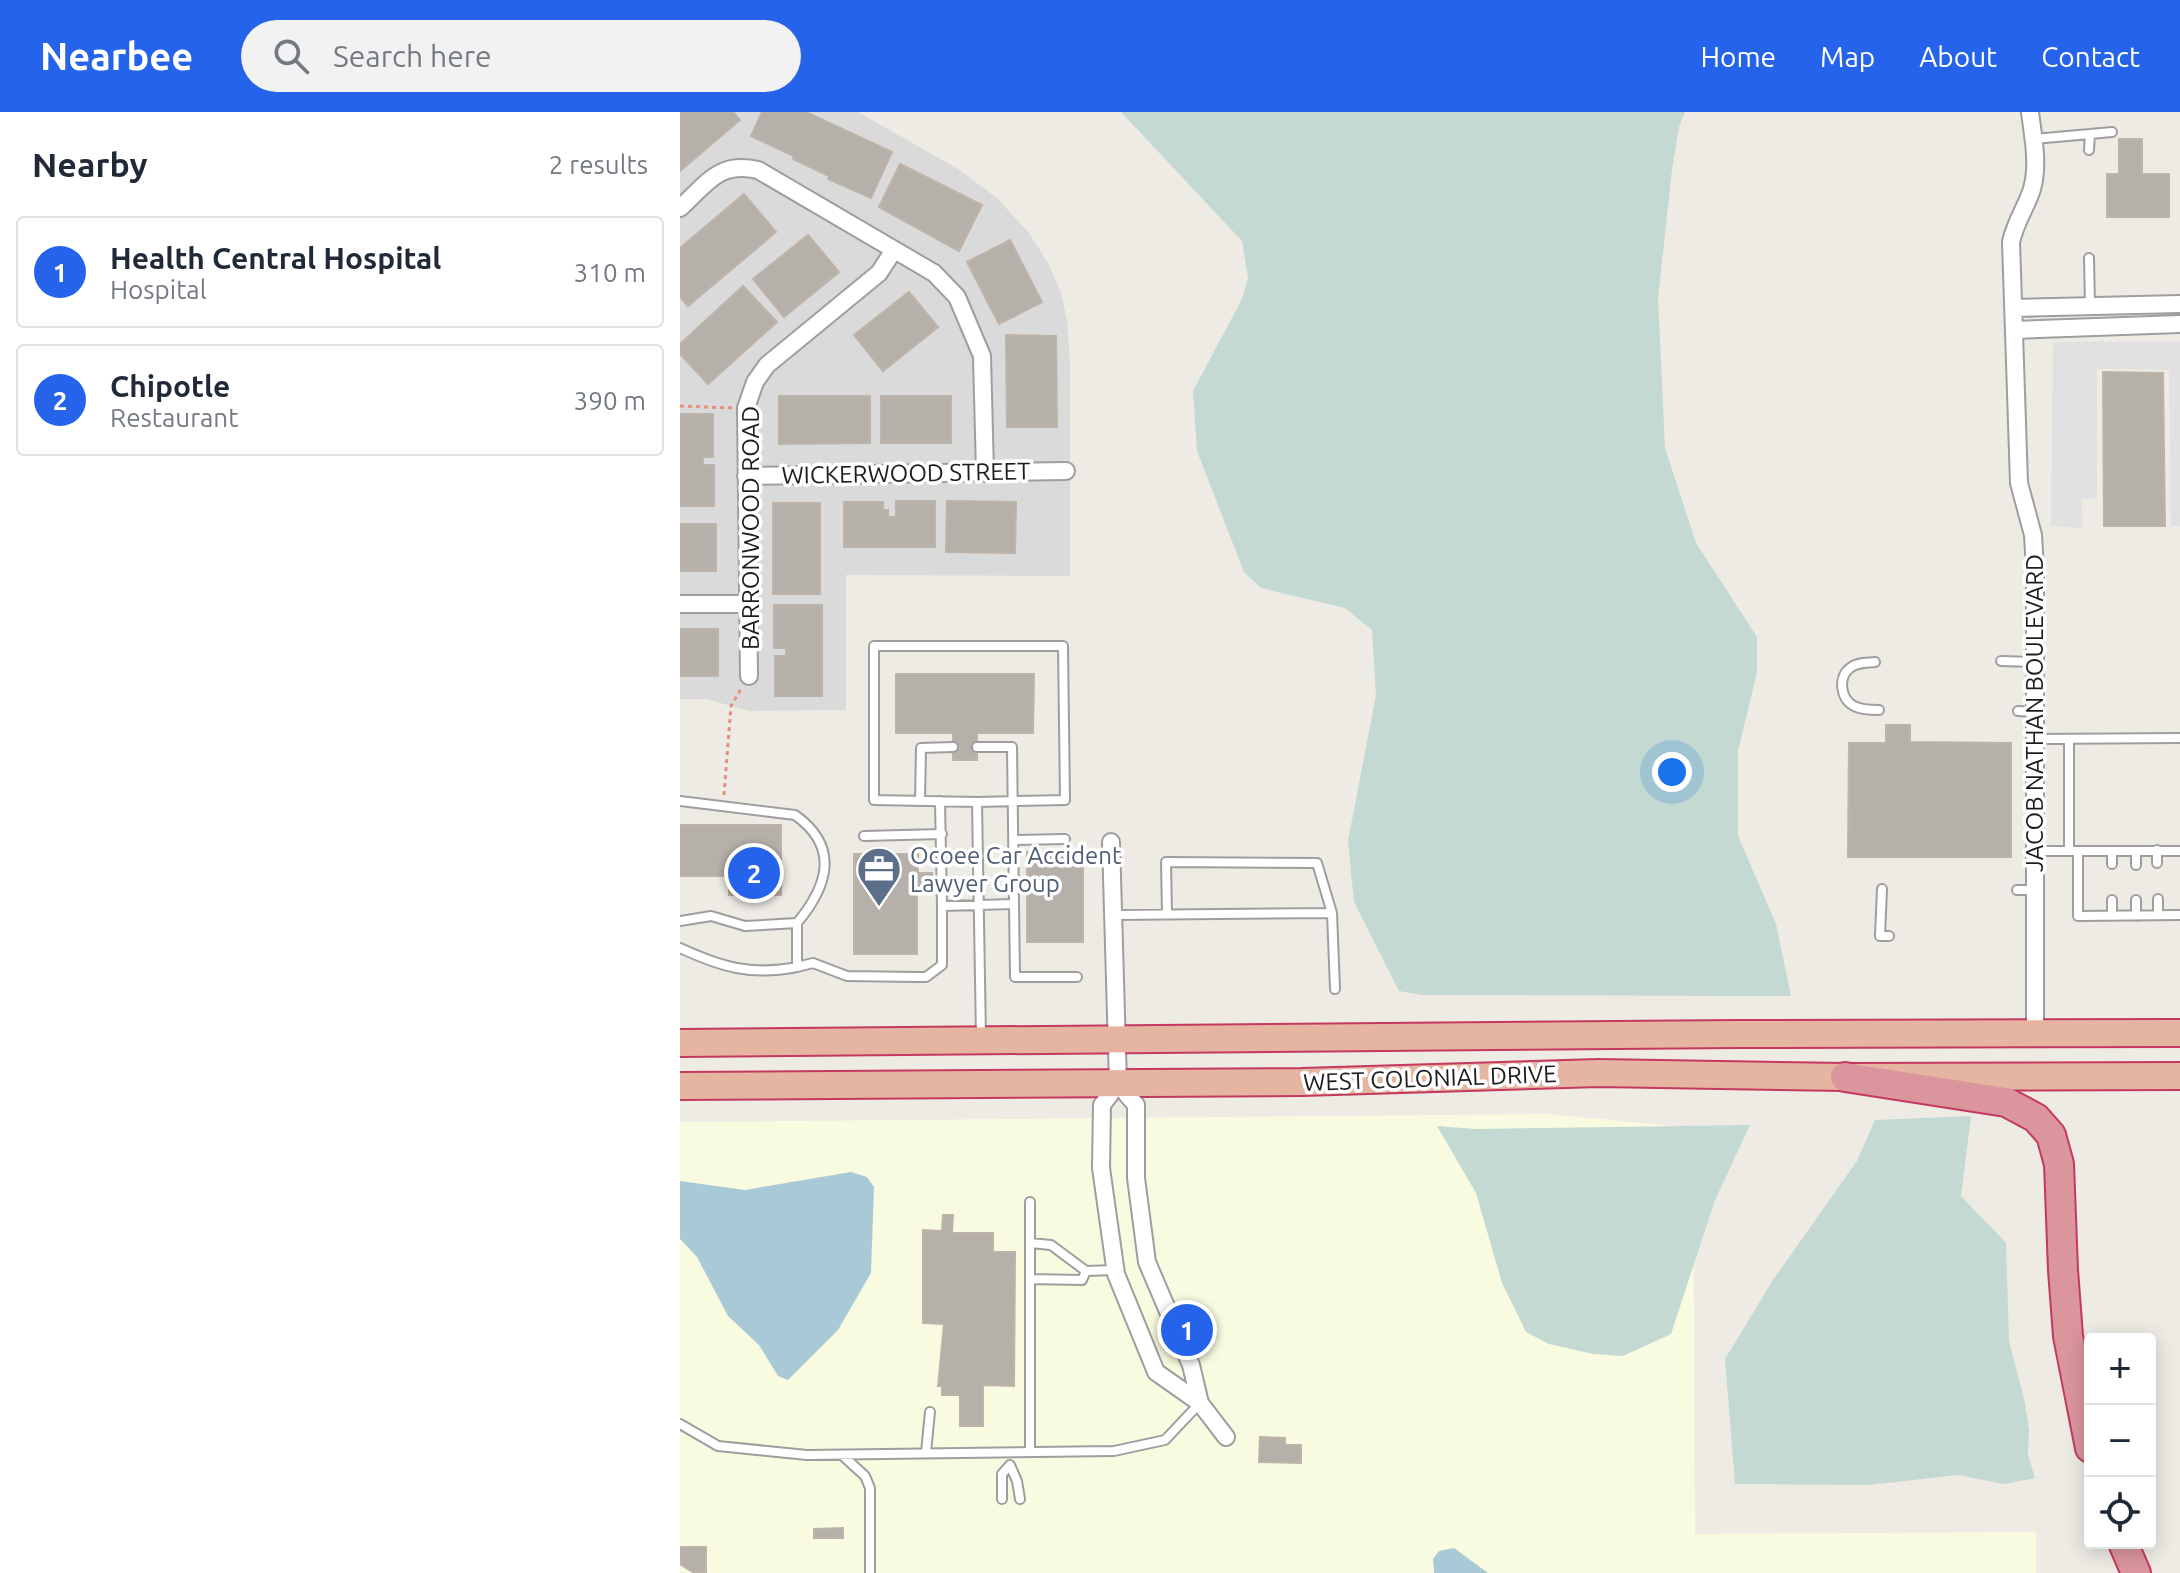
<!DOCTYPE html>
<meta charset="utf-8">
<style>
:root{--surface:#fff;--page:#f2f2f3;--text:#1f2937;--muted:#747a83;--line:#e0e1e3;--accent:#2563eb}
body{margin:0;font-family:Ubuntu,sans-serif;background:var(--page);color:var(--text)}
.controls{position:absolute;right:24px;bottom:24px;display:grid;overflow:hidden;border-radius:8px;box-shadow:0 4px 20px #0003}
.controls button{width:72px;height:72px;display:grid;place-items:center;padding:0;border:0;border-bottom:2px solid var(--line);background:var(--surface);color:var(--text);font:40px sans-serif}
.you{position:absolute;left:992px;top:660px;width:28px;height:28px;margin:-20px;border:6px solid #fff;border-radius:50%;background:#1a73e8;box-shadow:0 0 0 12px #1a73e833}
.badge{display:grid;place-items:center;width:52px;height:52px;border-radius:50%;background:var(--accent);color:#fff;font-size:26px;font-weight:700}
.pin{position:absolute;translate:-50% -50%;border:4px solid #fff;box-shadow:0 2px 8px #0006}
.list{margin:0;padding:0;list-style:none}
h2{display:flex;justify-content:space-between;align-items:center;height:104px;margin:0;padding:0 32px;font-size:34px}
h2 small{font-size:26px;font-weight:400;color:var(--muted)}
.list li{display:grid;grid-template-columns:52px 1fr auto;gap:24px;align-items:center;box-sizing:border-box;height:112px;margin:0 16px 16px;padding:0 16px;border:2px solid var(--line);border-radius:8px}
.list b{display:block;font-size:30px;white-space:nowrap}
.list p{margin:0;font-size:26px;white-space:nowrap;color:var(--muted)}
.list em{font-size:26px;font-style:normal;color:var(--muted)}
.icon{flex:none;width:44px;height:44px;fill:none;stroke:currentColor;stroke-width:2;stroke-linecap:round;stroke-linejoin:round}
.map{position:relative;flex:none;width:1500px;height:1461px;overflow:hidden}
header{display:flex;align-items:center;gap:48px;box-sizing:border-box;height:112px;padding:0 40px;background:var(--accent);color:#fff}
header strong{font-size:38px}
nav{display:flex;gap:44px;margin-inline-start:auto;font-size:28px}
.search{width:560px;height:72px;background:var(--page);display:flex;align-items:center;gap:20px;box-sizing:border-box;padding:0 28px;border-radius:44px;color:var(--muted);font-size:30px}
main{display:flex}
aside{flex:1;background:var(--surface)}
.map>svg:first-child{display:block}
</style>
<header>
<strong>Nearbee</strong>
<div class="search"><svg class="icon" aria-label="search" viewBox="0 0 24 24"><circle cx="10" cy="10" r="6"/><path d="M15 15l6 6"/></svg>Search here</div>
<nav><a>Home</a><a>Map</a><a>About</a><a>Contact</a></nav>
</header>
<main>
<aside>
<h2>Nearby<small>2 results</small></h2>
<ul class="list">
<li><span class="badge">1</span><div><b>Health Central Hospital</b><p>Hospital</p></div><em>310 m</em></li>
<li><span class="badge">2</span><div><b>Chipotle</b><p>Restaurant</p></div><em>390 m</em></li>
</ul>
</aside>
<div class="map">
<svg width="1500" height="1461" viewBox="0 0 1500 1461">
<rect width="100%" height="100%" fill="#edebe4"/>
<!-- residential -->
<path fill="#dbdada" d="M 0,0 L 178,0 L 278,57 L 317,86 L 349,121 L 368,151 L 381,180 L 387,209 L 390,251 L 390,464 L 166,463 L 166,598 L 69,599 L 26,587 L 0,587 Z"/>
<!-- education -->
<path fill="#f9fbe0" d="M 868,1002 L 1013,1016 L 1015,1422 L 1356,1420 L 1356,1461 L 0,1461 L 0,1010 Z"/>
<!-- wetland -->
<path fill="#c3d9d1" d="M 441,0 L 1005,0 L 999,15 L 992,58 L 978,186 L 985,336 L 1016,431 L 1077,525 L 1077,560 L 1058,639 L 1058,724 L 1096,812 L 1111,884 L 742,883 L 719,879 L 674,790 L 668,729 L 696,583 L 692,518 L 665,496 L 581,476 L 564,460 L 517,339 L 513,279 L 562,187 L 568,166 L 562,129 Z
M 1291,1004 L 1281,1084 L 1326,1131 L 1329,1229 L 1345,1291 L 1349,1318 L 1348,1343 L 1355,1366 L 1324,1372 L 1278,1363 L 1189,1373 L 1055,1372 L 1045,1247 L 1093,1168 L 1177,1049 L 1195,1008 Z
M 1070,1013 L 1035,1088 L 991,1222 L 943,1244 L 913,1242 L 869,1232 L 846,1220 L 822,1171 L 796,1081 L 757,1014 L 795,1017 Z"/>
<!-- parking -->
<path fill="#e1e1e1" d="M 1500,229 L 1500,414 L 1491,414 L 1489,258 L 1417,257 L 1417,387 L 1401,387 L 1403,416 L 1371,414 L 1373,230 Z"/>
<!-- water -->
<path fill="#aac9d6" d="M 171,1060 L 187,1065 L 194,1075 L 191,1161 L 158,1218 L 108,1268 L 98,1264 L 79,1233 L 48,1204 L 17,1145 L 0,1127 L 0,1069 L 65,1078 Z
M 774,1436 L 808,1461 L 754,1461 L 753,1447 L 759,1439 Z"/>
<!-- building -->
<path fill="#b6b0ab" stroke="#bdb3a9" stroke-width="2" d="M 0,0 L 53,0 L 60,8 L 0,59 Z
M 82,0 L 126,0 L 212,40 L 191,86 L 148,67 L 149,64 L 113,47 L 114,44 L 71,24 Z
M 1439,27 L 1462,27 L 1462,62 L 1489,62 L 1489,105 L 1427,105 L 1427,62 L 1439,62 Z
M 220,52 L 302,93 L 279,139 L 199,95 Z
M 64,82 L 96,120 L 8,194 L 0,185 L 0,136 Z
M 128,123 L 159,160 L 104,205 L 73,167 Z
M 330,128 L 362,190 L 319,212 L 287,150 Z
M 63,174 L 97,210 L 28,272 L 0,242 L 0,232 Z
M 229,180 L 258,215 L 203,259 L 174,223 Z
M 326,223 L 376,224 L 377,315 L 327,315 Z
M 1423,260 L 1483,261 L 1485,414 L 1424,414 Z
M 99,284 L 190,284 L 190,331 L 99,332 Z
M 201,284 L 271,284 L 271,331 L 201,331 Z
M 0,302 L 33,302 L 33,345 L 23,345 L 23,353 L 34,353 L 34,394 L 0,394 Z
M 216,389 L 255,389 L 255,435 L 164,435 L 164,390 L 203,390 L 203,398 L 208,398 L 208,405 L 216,405 Z
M 267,389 L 336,390 L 335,441 L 266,440 Z
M 93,391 L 140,391 L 140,482 L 93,482 Z
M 0,412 L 36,412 L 36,459 L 0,459 Z
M 94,493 L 142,493 L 142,584 L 95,584 L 95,544 L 106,544 L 106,536 L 94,536 Z
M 0,517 L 38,517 L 38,564 L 0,564 Z
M 216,562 L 354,562 L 353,621 L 297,621 L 297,648 L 273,648 L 273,621 L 216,621 Z
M 1206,613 L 1230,613 L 1230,630 L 1331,631 L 1331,745 L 1168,745 L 1169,631 L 1206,631 Z
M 0,713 L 101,713 L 101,783 L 49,783 L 49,764 L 0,764 Z
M 347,740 L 403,740 L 403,830 L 347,830 Z
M 174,742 L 238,742 L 238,761 L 252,761 L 252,777 L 237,777 L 237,842 L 174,842 Z
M 263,1103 L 273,1103 L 272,1121 L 313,1121 L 313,1140 L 335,1140 L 334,1274 L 303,1273 L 303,1314 L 280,1314 L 280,1283 L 262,1283 L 262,1274 L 258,1274 L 264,1212 L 243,1211 L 243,1118 L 262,1119 Z
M 580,1325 L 605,1326 L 605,1333 L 621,1333 L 621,1351 L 579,1350 Z
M 163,1416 L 163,1426 L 134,1426 L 134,1417 Z
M 0,1435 L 26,1435 L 26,1461 L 14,1461 L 0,1452 Z"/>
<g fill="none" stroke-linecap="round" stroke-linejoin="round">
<!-- service casing -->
<g stroke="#9e9e9e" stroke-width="12">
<path id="service" d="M 1410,22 L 1432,20
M 1354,27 L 1410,22 L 1409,38
M 1409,146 L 1410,194
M 1321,549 L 1355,550
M 1195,550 C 1187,551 1177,550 1170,556 C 1158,565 1160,587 1174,594 C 1181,598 1191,598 1199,598
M 1338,599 L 1355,600
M 1355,627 L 1500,626
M 1389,627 L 1389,739
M 0,689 L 115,703 C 160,735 148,774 117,811
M 240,689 L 241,636 L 273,635
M 260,689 L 262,794
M 297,690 L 385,688 L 383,534 L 194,534 L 194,688 L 297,690 L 301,926
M 184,724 L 262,722
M 334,728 L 385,727
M 1355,739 L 1500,739
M 1398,739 L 1398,804 L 1500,803
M 1432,739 L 1432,752
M 1477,751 L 1477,738
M 1456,753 L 1456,739
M 1202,777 L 1200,824 L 1209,824
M 1337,778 L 1354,778
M 1478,787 L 1478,803
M 1432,788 L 1432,804
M 1456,788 L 1456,804
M 334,792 L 335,865 L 397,865
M 487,802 L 486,750 L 637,751 L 652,801 L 655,877
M 434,803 L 652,801
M 0,809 L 31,804 L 65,814 L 117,811 L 117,855 C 71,864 41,855 0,836
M 117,855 L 133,851 L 167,864 L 236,865 L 246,865 L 262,853 L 262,794 L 334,792 L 332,635 L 297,635
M 350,1090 L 350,1339
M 350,1131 L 371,1133 L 406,1159 L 435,1158
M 350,1167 L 402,1168 L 406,1159
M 0,1312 L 38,1334 L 127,1343 L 434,1339 L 485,1328 L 520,1291
M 246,1340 L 250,1300
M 162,1343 L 185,1364 L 190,1376 L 190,1461
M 322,1387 L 322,1362 L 330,1353 L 337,1369 L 340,1387"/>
</g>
<!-- minor casing -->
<g stroke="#9e9e9e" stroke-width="20">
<path id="minor" d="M 1350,0 C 1353,25 1359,52 1352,77 C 1346,96 1336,108 1331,130 L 1339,371 L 1353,423 L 1355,458 L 1355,920
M 0,96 C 27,72 38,49 78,58 L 254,161 L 277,185 L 302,244 L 305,361
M 1334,196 L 1500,192
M 1334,218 L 1500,212
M 66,364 L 386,359
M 0,492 L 68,492
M 69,564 L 66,296 L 75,270 L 87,253 L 199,161 L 214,138
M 431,730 L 438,972 L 456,993 L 456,1066 L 467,1150 L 511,1253 L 520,1291
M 438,972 L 422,993 L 421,1056 L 436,1162 L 476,1260 L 520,1291 L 546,1325"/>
</g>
<!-- trunk casing -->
<g stroke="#c3395f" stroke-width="30">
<path id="trunk" d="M 0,931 L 1057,922 L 1500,921
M 0,974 L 622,970 L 919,961 L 1165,965 L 1500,964"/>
</g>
<!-- motorway casing -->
<g stroke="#c3395f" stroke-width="32">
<path id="motorway" d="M 1165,965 L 1326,990 L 1356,1006 L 1371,1023 L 1379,1052 L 1383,1158 L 1388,1224 L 1410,1336
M 1443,1431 L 1456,1461"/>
</g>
<!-- path -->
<path stroke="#e88d7a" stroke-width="3" stroke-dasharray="4 4" stroke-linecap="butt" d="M 0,294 L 52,296
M 44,683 L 51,594 L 61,577"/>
<!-- service -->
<use href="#service" stroke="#fff" stroke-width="8"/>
<!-- minor -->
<use href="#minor" stroke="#fff" stroke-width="16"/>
<!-- trunk -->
<use href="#trunk" stroke="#e6b5a2" stroke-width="26"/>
<!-- motorway -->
<use href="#motorway" stroke="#db959d" stroke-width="28"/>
</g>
<!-- icons -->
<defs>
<g id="office-pin" transform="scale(2.3)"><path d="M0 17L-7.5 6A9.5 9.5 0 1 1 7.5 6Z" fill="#5c6f8a" stroke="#fff"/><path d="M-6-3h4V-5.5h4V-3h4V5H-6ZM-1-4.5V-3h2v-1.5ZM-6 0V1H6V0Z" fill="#fff"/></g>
</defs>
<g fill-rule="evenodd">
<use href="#office-pin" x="199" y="757"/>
</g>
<g text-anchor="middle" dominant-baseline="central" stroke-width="7" stroke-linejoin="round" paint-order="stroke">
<!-- street labels -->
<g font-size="24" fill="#1d1d1d" stroke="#fff">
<text transform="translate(226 361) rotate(-1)">WICKERWOOD STREET</text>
<text transform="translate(70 416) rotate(-90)">BARRONWOOD ROAD</text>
<text transform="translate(1354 601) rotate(-90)">JACOB NATHAN BOULEVARD</text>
<text transform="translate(750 966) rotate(-2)">WEST COLONIAL DRIVE</text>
</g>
<!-- service labels -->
<g font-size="24" fill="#4e5e75" stroke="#fff" text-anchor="start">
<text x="230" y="743">Ocoee Car Accident<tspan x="230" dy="28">Lawyer Group</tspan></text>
</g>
</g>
</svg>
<div class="controls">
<button>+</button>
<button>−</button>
<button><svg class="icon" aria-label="locate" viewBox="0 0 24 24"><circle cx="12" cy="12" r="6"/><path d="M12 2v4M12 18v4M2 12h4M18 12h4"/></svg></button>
</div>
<div class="you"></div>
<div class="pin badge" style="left:507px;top:1218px">1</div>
<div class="pin badge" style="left:74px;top:761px">2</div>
</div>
</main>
